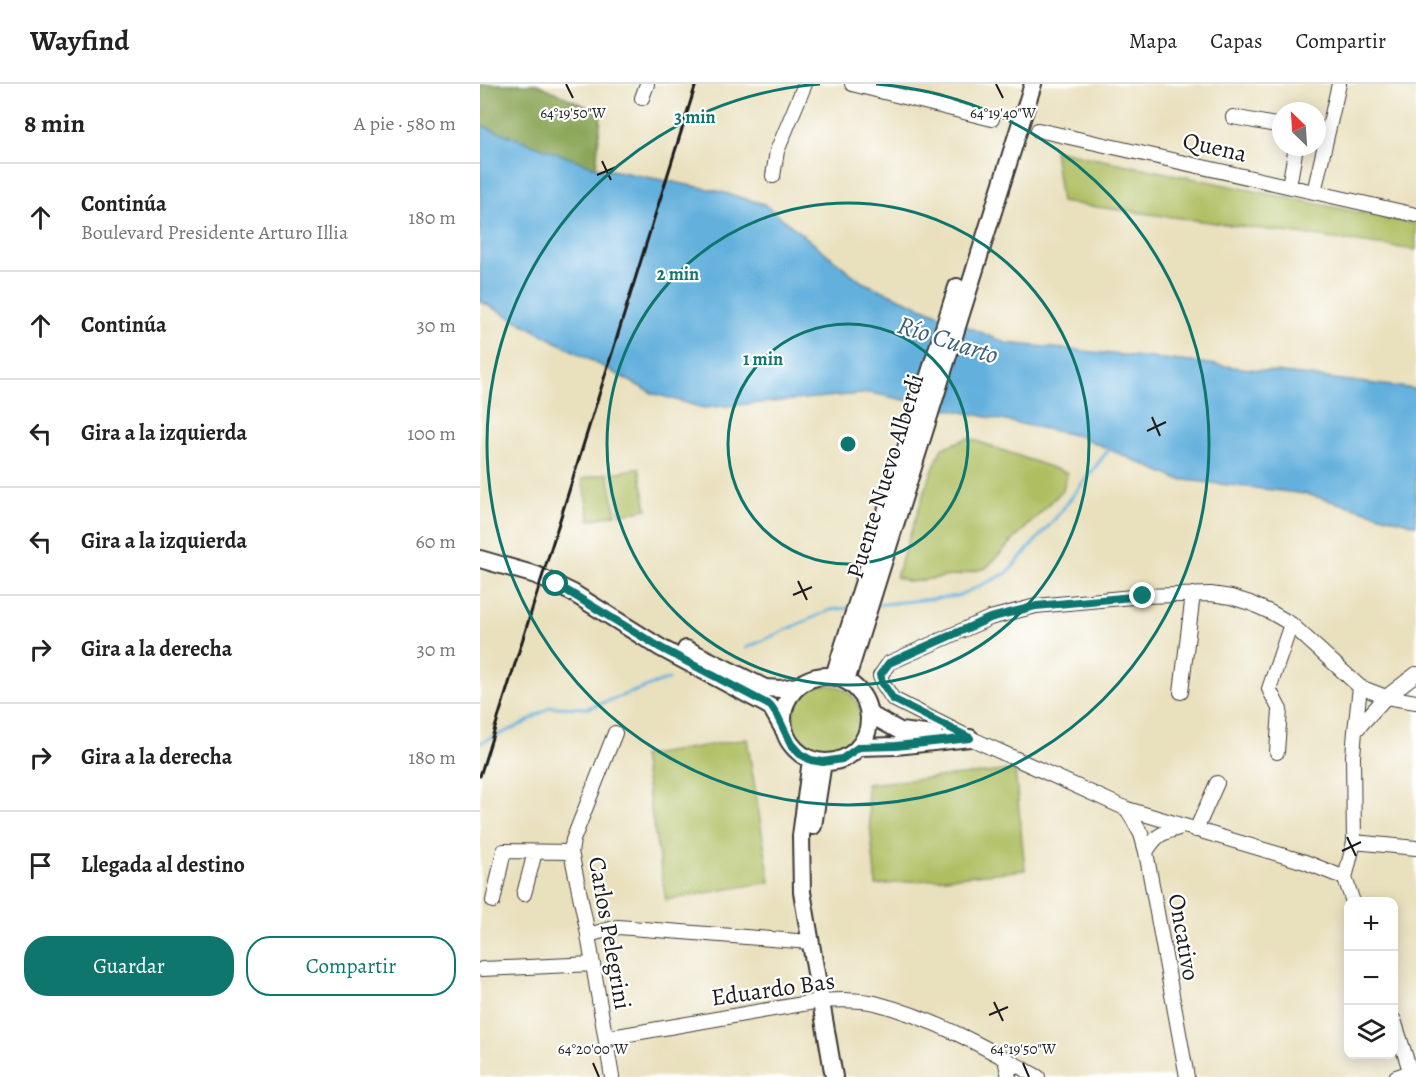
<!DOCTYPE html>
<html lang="es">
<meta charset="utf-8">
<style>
:root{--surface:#fff;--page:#f6f6f6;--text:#222;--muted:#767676;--line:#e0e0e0;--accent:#0f766e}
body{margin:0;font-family:Alegreya,serif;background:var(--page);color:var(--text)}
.controls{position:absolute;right:18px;bottom:18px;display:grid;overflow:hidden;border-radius:12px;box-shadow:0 3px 15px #0003}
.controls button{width:54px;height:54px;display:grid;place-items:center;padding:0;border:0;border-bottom:2px solid var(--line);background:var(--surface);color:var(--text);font:30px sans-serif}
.compass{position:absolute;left:792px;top:18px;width:54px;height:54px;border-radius:50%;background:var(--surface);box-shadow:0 3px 15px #0003;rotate:335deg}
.stop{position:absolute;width:18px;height:18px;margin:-14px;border:4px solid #0f766e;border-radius:50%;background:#fff}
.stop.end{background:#0f766e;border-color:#fff;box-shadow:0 2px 6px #0008}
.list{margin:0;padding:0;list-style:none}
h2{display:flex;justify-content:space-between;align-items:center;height:78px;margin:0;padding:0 24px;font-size:26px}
h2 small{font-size:20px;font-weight:400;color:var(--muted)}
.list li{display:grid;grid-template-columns:39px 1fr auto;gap:18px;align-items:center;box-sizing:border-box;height:108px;padding:0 24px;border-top:2px solid var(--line)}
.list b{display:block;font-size:22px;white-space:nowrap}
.list p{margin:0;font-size:20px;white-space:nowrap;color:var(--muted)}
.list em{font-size:20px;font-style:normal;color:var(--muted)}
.actions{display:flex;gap:12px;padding:18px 24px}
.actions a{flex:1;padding:14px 0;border:2px solid var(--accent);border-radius:24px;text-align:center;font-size:21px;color:var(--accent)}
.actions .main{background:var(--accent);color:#fff}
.icon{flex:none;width:33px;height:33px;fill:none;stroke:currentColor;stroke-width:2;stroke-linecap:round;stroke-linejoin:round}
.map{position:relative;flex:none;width:936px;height:993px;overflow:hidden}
header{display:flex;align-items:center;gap:36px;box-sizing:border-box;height:84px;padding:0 30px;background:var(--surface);border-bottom:2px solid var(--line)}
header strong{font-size:28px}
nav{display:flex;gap:33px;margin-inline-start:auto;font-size:21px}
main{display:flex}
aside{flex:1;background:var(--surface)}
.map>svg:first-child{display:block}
</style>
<header>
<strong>Wayfind</strong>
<nav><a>Mapa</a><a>Capas</a><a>Compartir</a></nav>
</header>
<main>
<aside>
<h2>8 min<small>A pie · 580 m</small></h2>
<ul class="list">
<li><svg class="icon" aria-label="ahead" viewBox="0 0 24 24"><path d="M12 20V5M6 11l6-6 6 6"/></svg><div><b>Continúa</b><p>Boulevard Presidente Arturo Illia</p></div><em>180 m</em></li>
<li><svg class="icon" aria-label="ahead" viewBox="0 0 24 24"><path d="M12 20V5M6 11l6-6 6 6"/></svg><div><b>Continúa</b></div><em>30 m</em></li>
<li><svg class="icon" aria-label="left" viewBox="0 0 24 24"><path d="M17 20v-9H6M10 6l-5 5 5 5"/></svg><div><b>Gira a la izquierda</b></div><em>100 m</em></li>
<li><svg class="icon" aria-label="left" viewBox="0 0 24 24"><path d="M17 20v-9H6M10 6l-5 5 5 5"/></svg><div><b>Gira a la izquierda</b></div><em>60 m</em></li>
<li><svg class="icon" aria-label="right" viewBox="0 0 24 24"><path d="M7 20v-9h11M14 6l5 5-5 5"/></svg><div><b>Gira a la derecha</b></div><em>30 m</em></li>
<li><svg class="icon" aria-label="right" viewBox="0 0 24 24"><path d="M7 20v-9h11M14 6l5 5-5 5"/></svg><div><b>Gira a la derecha</b></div><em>180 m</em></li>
<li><svg class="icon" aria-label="arrive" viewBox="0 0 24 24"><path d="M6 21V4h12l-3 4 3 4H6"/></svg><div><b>Llegada al destino</b></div></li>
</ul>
<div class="actions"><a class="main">Guardar</a><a>Compartir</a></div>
</aside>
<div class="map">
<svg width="936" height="993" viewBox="0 0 936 993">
<rect width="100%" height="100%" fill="#fff"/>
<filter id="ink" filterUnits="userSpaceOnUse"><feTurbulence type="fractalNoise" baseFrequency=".0167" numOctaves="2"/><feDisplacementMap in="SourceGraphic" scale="12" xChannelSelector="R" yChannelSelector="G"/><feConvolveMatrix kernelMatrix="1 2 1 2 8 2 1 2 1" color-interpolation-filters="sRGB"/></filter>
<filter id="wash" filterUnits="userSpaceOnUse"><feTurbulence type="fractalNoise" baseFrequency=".008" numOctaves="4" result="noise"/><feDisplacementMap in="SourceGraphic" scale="24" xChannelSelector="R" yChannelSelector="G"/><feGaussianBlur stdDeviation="1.35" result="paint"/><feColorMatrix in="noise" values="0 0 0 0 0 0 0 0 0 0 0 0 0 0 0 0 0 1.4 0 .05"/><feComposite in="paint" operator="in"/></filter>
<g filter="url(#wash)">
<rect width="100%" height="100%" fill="#e9e0bd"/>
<!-- green -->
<path fill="#aebe61" stroke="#656d3e" stroke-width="1.5" d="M 574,66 L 936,140 L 936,166 L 581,118 Z
M 488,354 L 587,389 L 583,406 L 506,484 L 478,491 L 430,498 L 416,493 L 447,400 L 462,364 Z
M 159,384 L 167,425 L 141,430 L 133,389 Z
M 128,389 L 136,430 L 110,436 L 102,395 Z
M313 635a34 34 0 1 1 68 0a34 34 0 1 1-68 0Z
M 267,655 L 290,798 L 186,816 L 162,672 Z
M 535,686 L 545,786 L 396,801 L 386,700 Z"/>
<!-- forest -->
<path fill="#8aa557" stroke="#53603a" stroke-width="1.5" d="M 0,0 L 57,0 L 121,29 L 116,84 L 0,42 Z"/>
<!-- water -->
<path fill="#63b0dd" stroke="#40667c" stroke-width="1.5" d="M 0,41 L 115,83 L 234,106 L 284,120 L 382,198 L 526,259 L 721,279 L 936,305 L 936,441 L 826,410 L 697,395 L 599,352 L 391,309 L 223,324 L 172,309 L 0,217 Z"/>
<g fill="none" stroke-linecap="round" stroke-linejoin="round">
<!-- stream -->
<path stroke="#63b0dd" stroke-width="3" d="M 396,521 L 478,512 L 527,489 L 574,436 L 630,364
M 266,564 L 350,526 L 368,524
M 0,659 L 45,639 L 70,623 L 108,624 L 189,595"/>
</g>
</g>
<g filter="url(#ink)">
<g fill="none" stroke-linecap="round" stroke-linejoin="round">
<!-- minor casing -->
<g stroke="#3b3934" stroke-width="16">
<path id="minor" d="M 372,0 L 512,35
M 162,14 L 167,0
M 753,33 L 801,42
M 558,46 L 936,131
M 293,92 L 297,67 L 325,0
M 809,102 L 816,63
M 834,108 L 859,0
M 701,608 L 713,510
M 875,647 L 880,603
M 797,668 L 800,626 L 789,605 L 811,540
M 647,725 L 661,750 L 666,768 L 707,993
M 716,746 L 737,699
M 874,758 L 936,764
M 666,768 C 676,752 680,749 699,744
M 865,794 L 825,778 L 647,725 L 490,654 L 413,615 L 403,600 L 400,592 L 409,579 L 510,534 L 556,522 L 663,512 L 731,510 L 751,513 L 770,519 L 792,529 L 811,540 L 880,603 L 906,613 L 936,590
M 44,810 L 55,768
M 13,817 L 24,767 L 91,768
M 873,818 L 865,794 L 874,758 L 873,672 L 875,647 L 906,613 L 936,618
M 108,851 L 138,843 L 330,858
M 2,885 L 113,880
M 914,936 L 932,993
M 126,954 L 340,917 C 358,916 378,915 395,919 C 453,934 507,964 558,993
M 525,975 L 529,993
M 132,993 L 107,845 L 91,768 L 93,756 L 135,649
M 916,993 L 936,986"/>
</g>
<!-- major casing -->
<g stroke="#3b3934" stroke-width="20">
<path id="major" d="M 0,475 L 56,491 L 93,509 L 181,564 L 291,623 L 305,648
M 206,565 L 285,604 L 301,605 L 318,602
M 354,592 L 477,203
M303 635a43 43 0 1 1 86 0a43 43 0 1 1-86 0Z
M 366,597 L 553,0
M 389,630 L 420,647 L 454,651
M 379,663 L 416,662 L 490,654
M 331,676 L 321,752 L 322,808 L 354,993
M 333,742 L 343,678"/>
</g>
<!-- minor -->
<use href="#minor" stroke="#fff" stroke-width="14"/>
<!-- major -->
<use href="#major" stroke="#fff" stroke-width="16"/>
<!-- rail -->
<path stroke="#1c1c1c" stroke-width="3" d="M 0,692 L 216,0"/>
</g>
</g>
<g fill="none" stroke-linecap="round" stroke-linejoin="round" filter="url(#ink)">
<!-- route -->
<path stroke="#0f766e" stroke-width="8" d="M 76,500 L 181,564 L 291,622 L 297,631 L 311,660 L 320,670 L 331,676 L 343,678 L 362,675 L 379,663 L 416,662 L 490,654 L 413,615 L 403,600 L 400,591 L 409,579 L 510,534 L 556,522 L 663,512"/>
</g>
<!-- ticks -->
<path fill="none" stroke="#1c1c1c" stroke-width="2" d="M 86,0 L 93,14M 516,0 L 523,14M 122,77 L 131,96M 117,91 L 136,83M 672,333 L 680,352M 667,347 L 686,338M 318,497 L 327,516M 313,511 L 332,503M 867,753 L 876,772M 862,767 L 881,758M 514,918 L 523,937M 509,931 L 528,923M 113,979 L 119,993M 543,979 L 549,993"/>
<!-- distance rings -->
<g fill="none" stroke="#0f766e" stroke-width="3">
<circle cx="368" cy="360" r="120"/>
<circle cx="368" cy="360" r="241"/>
<path d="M396 0A361 361 0 1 1 340 0"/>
</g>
<g text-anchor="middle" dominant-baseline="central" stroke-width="4.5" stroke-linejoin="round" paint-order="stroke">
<!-- street labels -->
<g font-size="24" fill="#1c1c1c" stroke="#fff">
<text transform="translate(735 63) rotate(13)">Quena</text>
<text transform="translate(405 392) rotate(-73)">Puente Nuevo Alberdi</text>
<text transform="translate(130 849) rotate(80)">Carlos Pelegrini</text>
<text transform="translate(704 853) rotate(80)">Oncativo</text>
<text transform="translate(293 905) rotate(-8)">Eduardo Bas</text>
</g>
<!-- water labels -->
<g font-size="26" font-style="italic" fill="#3c5f73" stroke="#fff">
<text transform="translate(468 256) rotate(18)">Río Cuarto</text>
</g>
</g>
<g font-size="15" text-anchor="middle" fill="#1c1c1c" stroke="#fff" stroke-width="4.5" stroke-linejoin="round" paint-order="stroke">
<text x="93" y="34">64°19'50"W</text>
<text x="523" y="34">64°19'40"W</text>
<text x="113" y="970">64°20'00"W</text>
<text x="543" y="970">64°19'50"W</text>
</g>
<circle cx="368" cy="360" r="9" fill="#0f766e" stroke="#fff" stroke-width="3"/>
<g font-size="18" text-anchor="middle" font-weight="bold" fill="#0f766e" stroke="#fff" stroke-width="4.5" stroke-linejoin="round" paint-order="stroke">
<text x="215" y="39">3 min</text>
<text x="198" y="196">2 min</text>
<text x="283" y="281">1 min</text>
</g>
</svg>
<div class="controls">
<button>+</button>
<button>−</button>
<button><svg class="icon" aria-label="layers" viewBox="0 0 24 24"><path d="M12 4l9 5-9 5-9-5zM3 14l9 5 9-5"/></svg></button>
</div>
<svg class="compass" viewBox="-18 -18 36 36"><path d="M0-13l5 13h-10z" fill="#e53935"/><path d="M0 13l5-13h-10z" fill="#767676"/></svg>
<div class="stop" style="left:76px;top:500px"></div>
<div class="stop end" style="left:663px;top:512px"></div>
</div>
</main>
